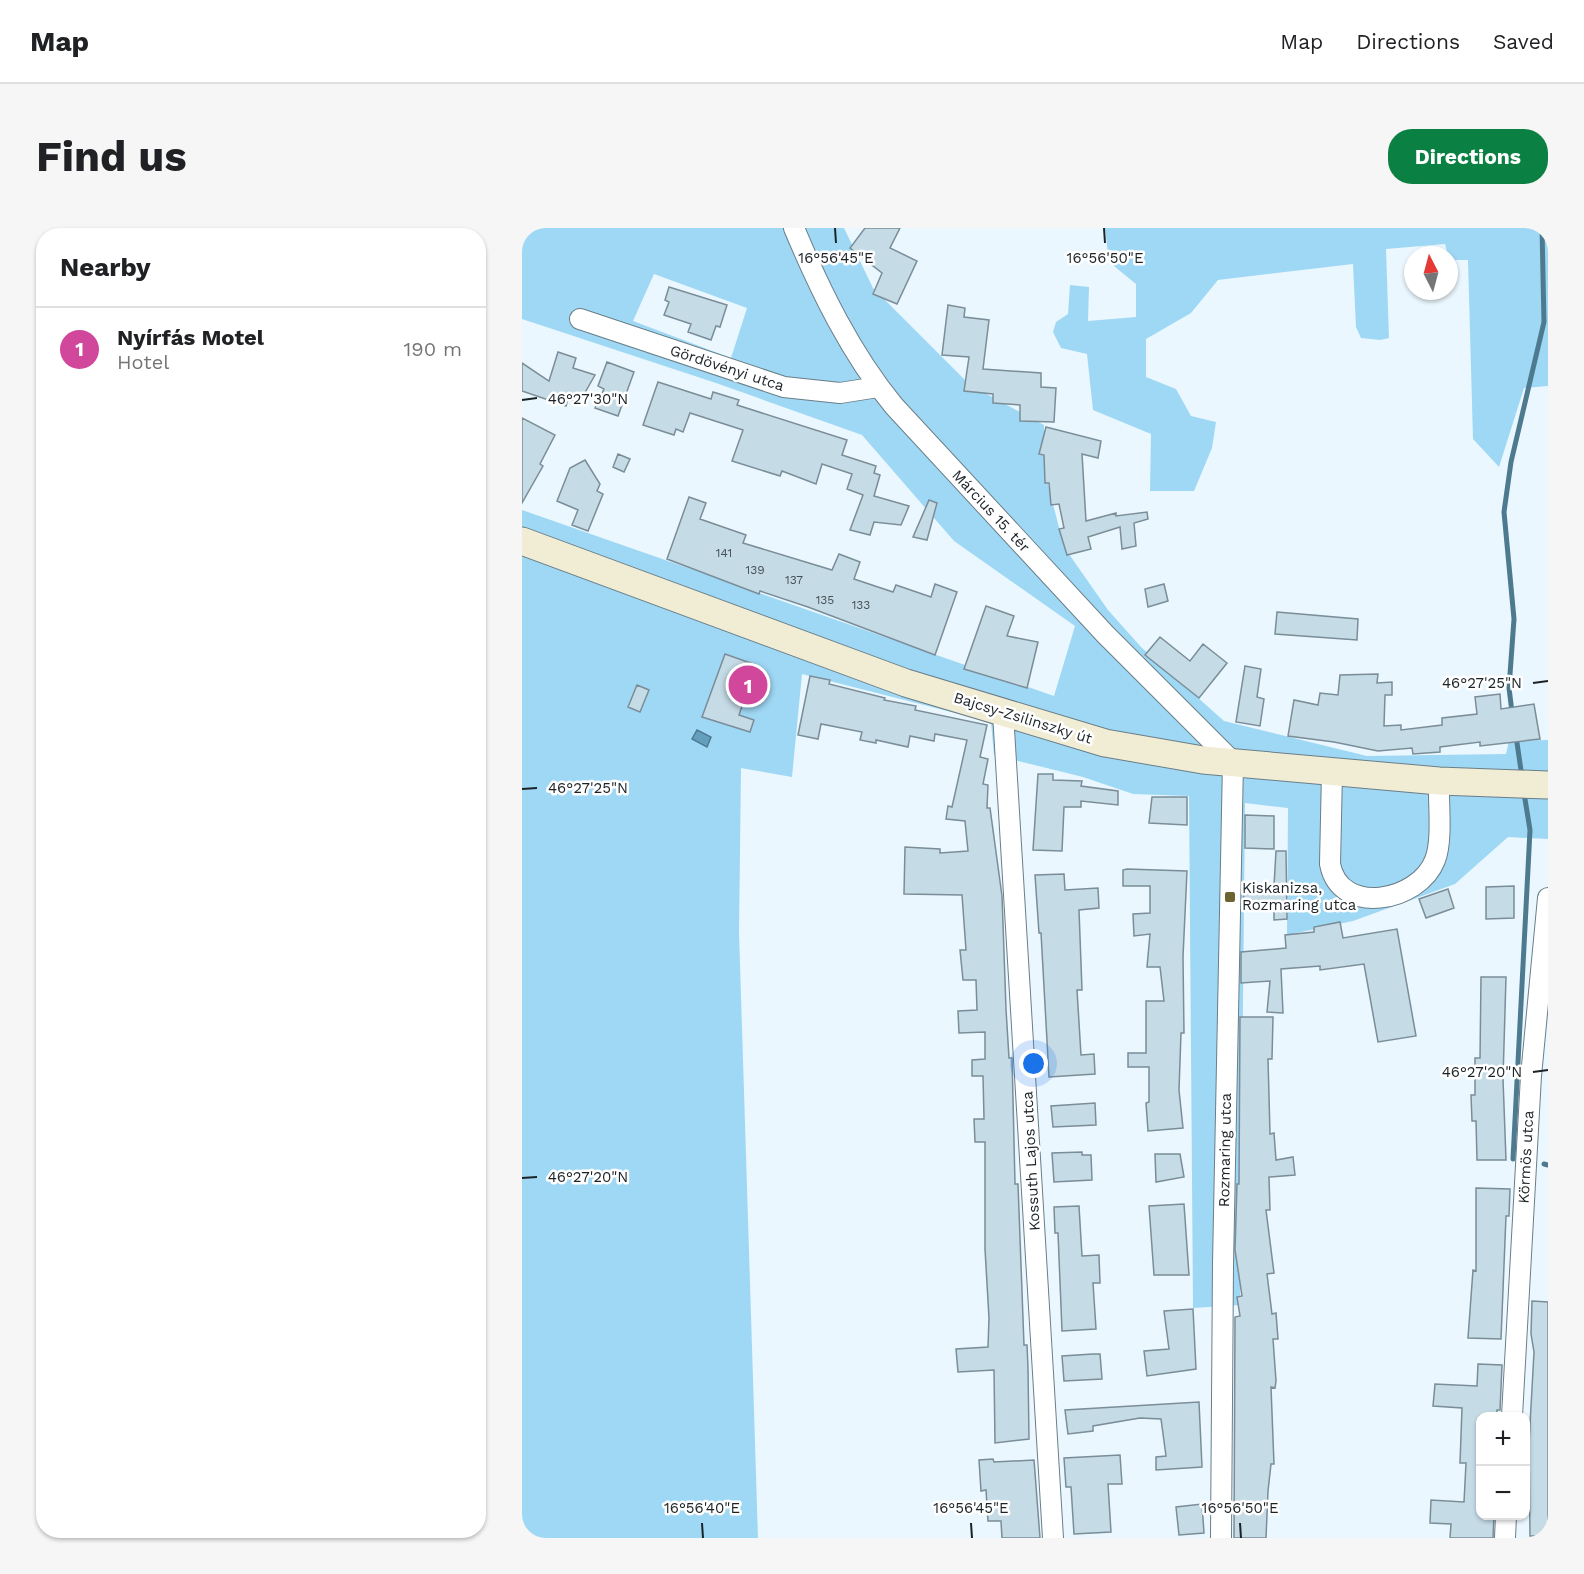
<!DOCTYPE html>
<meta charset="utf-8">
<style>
:root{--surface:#fff;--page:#f6f6f6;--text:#202124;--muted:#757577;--line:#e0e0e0;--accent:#0b8043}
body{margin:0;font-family:"Work Sans",sans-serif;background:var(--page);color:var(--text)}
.controls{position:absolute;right:18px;bottom:18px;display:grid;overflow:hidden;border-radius:12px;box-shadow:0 2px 4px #0004}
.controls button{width:54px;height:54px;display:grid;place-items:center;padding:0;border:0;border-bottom:2px solid var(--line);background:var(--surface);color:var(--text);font:30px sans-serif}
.compass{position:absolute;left:882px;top:18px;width:54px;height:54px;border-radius:50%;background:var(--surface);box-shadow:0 2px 4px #0004;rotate:354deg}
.you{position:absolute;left:512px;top:836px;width:21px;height:21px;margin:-15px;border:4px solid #fff;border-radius:50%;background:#1a73e8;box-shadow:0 0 0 9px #1a73e833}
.badge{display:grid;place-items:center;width:39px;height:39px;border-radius:50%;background:var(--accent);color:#fff;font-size:20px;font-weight:700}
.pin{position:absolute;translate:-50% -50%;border:3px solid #fff;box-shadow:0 2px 6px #0006}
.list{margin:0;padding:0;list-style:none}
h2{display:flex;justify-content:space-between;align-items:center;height:78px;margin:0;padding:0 24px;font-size:26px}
h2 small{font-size:20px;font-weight:400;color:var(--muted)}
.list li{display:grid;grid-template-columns:39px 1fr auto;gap:18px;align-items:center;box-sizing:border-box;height:84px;padding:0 24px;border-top:2px solid var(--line)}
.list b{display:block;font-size:22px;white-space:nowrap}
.list p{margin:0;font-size:20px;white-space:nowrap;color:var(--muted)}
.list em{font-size:20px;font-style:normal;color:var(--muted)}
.map{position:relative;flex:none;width:1026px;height:1310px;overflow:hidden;border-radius:24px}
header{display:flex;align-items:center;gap:36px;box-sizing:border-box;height:84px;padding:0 30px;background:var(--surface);border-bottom:2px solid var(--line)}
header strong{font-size:28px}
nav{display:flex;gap:33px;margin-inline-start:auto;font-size:21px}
.intro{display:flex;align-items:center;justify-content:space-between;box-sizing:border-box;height:144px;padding:0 36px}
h1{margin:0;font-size:42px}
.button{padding:15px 27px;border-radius:24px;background:var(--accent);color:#fff;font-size:21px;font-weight:700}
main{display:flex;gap:36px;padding:0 36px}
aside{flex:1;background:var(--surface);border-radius:24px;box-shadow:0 2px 4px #0004}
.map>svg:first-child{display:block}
</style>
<header>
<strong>Map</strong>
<nav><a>Map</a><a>Directions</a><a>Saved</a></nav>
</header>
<div class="intro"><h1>Find us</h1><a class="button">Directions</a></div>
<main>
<aside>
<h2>Nearby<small></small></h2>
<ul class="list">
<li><span class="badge" style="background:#d1479c">1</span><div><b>Nyírfás Motel</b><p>Hotel</p></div><em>190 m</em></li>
</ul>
</aside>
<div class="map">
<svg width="1026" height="1310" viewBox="0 0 1026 1310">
<rect width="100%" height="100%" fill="#eaf7fe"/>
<!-- green -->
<path fill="#9fd8f5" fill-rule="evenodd" d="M 0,0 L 322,0 L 351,60 L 448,157 L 522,197 L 522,241 L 542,319 L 586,382 L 619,419 L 702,493 L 845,528 L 984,526 L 987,513 L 1026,512 L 1026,611 L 986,609 L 933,656 L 831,693 L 765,707 L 766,580 L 723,575 L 718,1077 L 671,1080 L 667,568 L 611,566 L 561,549 L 472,527 L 469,494 L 280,446 L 270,549 L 219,540 L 217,704 L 236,1310 L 0,1310 L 0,282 L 532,468 L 553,398 L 432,313 L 340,207 L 194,155 L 0,91 ZM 132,46 L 225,80 L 209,130 L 111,93 Z
M 583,0 L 1026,0 L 1026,158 L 1002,160 L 977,239 L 951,211 L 946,32 L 927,32 L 923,16 L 864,21 L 867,110 L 858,112 L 839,110 L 834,99 L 831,36 L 696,52 L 669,85 L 624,111 L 624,149 L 654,161 L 669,188 L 694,194 L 690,220 L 672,263 L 628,263 L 629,206 L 571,182 L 565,126 L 539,120 L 531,104 L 534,94 L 546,86 L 548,57 L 567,59 L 566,93 L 614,89 L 614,56 L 587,34 Z"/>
<!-- water -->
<path fill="#64a0bd" stroke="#4e7a90" stroke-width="1.5" d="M 175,502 L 189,509 L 185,519 L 170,511 Z"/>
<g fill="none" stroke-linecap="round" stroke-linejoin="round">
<!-- stream -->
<path stroke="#4e7a90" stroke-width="5" d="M 990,484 L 987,460 L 992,391 L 982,284 L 989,234 L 1022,94 L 1020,0
M 994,508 L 1000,549
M 991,931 L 1008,602 L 1002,565
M 1022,936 L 1026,937"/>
</g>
<!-- building -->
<path fill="#c5dbe6" stroke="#7a8d98" stroke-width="1.5" d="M 343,0 L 378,0 L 368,20 L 395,33 L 375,76 L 351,66 L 360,45 L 328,20 Z
M 147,59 L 205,77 L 198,99 L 194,98 L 189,112 L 166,104 L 169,96 L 142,87 L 147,74 L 143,72 Z
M 426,77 L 443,80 L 442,89 L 467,92 L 461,141 L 519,145 L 519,159 L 534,160 L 532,194 L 498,193 L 498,177 L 471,175 L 471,166 L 442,163 L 447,129 L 420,127 Z
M 36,124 L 54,130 L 51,140 L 73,147 L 57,175 L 46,171 L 44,178 L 0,163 L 0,135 L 27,153 Z
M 85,134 L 112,144 L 96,188 L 73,180 L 82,161 L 76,158 Z
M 136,154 L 189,171 L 191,164 L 217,172 L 215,177 L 325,212 L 320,227 L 354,238 L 352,245 L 358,247 L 352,268 L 387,278 L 379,297 L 352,294 L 348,307 L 328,302 L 341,267 L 325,261 L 330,246 L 300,236 L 294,256 L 260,243 L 258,248 L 210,233 L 221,202 L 168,185 L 161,204 L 154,201 L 152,207 L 121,197 Z
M 0,190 L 33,207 L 18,236 L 21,238 L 0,275 Z
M 524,199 L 579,213 L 576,230 L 560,226 L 564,293 L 594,285 L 594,288 L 625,284 L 626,291 L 612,295 L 614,318 L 600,321 L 598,299 L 566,309 L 569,321 L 545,327 L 537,301 L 542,300 L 537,276 L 529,277 L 527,255 L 523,255 L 522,227 L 517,226 Z
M 96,226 L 108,231 L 102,244 L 91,239 Z
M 63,232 L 78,256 L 75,263 L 81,266 L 66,303 L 50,297 L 56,282 L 35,273 L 48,240 Z
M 167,269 L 184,275 L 178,291 L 224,307 L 221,315 L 310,342 L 317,326 L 338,334 L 332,351 L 371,364 L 374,357 L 409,369 L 413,356 L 435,364 L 413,427 L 286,379 L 238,363 L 237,366 L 145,331 Z
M 407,272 L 415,275 L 405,312 L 391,309 Z
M 642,356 L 646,373 L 626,379 L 623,361 Z
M 464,378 L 492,388 L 485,408 L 516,414 L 505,460 L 442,441 Z
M 755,384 L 836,391 L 835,412 L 753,406 Z
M 638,409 L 668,433 L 681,416 L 705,435 L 677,470 L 623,427 Z
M 203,426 L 234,437 L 217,487 L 232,492 L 228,504 L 180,489 Z
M 723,438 L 739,441 L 735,469 L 742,471 L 738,498 L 714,494 Z
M 856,446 L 855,455 L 870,454 L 870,467 L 863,467 L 862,498 L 879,497 L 879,502 L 920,497 L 920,490 L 955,486 L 953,469 L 978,466 L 979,481 L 1012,476 L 1018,511 L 958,518 L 958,514 L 918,519 L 918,524 L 891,526 L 890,520 L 856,523 L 812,514 L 766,508 L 772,472 L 796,477 L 798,465 L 816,467 L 818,447 Z
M 288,448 L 308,452 L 307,456 L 363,470 L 362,472 L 394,478 L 393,482 L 465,497 L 458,529 L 466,531 L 461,556 L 466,557 L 465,580 L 468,580 L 480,668 L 484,781 L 487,830 L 490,830 L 493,956 L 496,956 L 502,1117 L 505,1117 L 506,1140 L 507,1211 L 473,1215 L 472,1142 L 436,1144 L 434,1121 L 466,1119 L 467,1090 L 463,1021 L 463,914 L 453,914 L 452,891 L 462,891 L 461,848 L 450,848 L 450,832 L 463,831 L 463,804 L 437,805 L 436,783 L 455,782 L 454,752 L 441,752 L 438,722 L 444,722 L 440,667 L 382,666 L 383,619 L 418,621 L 418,625 L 446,623 L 443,593 L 424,591 L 426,578 L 430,579 L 445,512 L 413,506 L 412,513 L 388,508 L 386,519 L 354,512 L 354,515 L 338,512 L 340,504 L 299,496 L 296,511 L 276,507 Z
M 115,457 L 127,462 L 118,484 L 106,479 Z
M 516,546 L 531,546 L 531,552 L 560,553 L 559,558 L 596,563 L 596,577 L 559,573 L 559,579 L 542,579 L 540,623 L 511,622 Z
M 630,569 L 665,569 L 665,597 L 627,595 Z
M 723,587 L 752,588 L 752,621 L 723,620 Z
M 754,623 L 764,623 L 765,691 L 752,692 L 752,678 L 721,676 L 723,657 L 752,658 Z
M 605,641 L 665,643 L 661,729 L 662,805 L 659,805 L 657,862 L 661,900 L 626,903 L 624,875 L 627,874 L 627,839 L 606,839 L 606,825 L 624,825 L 624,773 L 642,773 L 638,739 L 625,739 L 628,706 L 612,708 L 611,686 L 628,685 L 628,658 L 601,658 L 601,642 Z
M 542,646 L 543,662 L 576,660 L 577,680 L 557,682 L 560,762 L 555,762 L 559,827 L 572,826 L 573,846 L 527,849 L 519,705 L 517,705 L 513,647 Z
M 992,658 L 992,690 L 964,691 L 964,659 Z
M 926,661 L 932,680 L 904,690 L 897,671 Z
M 818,694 L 821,710 L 875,701 L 894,808 L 856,814 L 842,736 L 798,742 L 798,738 L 759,741 L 761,785 L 745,784 L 748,753 L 719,755 L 719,724 L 764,720 L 763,707 L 792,704 L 792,699 Z
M 959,749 L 984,749 L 981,851 L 984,932 L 955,932 L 954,893 L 950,893 L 949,867 L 953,867 L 953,830 L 958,830 Z
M 718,789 L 751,789 L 750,831 L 746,831 L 748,906 L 752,905 L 754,932 L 771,929 L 773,947 L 747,949 L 748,982 L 744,982 L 752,1045 L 745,1046 L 750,1086 L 754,1085 L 756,1111 L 751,1111 L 754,1153 L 753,1160 L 749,1159 L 752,1236 L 749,1236 L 746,1263 L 744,1310 L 712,1310 L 713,1089 L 718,1088 L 715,1069 L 720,1068 L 713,1022 L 715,956 L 717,956 Z
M 573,875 L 574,897 L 531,899 L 529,878 Z
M 560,924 L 560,927 L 569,927 L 570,952 L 532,954 L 530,925 Z
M 633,926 L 658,926 L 662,949 L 634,954 Z
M 954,960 L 988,961 L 987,988 L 984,988 L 979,1111 L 946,1110 L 951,1042 L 954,1043 Z
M 662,976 L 667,1047 L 632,1047 L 627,978 Z
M 557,978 L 560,1028 L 577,1027 L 578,1055 L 571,1055 L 574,1101 L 540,1103 L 536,1005 L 533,1005 L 532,979 Z
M 1010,1073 L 1026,1074 L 1026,1308 L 1008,1308 L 1007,1215 L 1012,1124 L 1009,1106 Z
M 671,1081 L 674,1141 L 625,1148 L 622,1123 L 647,1121 L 642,1083 Z
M 571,1126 L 578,1126 L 580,1151 L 542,1153 L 540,1128 Z
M 956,1136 L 980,1137 L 978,1182 L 975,1182 L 975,1188 L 958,1188 L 958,1287 L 972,1287 L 971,1310 L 928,1310 L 929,1296 L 908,1295 L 909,1272 L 942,1274 L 944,1235 L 938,1235 L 940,1180 L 911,1178 L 913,1156 L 955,1158 Z
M 677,1174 L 680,1239 L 634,1242 L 634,1229 L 644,1228 L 639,1191 L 618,1190 L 571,1198 L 571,1203 L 546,1206 L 543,1182 Z
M 598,1227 L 600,1256 L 586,1256 L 589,1304 L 552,1306 L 549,1259 L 544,1259 L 542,1230 Z
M 471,1231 L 472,1234 L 512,1232 L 518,1310 L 480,1310 L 479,1293 L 466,1293 L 464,1262 L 459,1263 L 457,1232 Z
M 680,1276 L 682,1305 L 657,1307 L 654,1279 Z"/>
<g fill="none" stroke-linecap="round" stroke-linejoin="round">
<!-- minor casing -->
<g stroke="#6a7e88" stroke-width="22">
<path id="minor" d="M 272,0 C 298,62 329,126 372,178 L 583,406 L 711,534 L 701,1036 L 699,1310
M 58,91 L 262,159 L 318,165 L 356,159
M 481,485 L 531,1310
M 810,544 L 808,636 C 818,689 897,674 913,632 C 921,612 916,574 917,553
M 990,1188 L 1009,848 L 1026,670
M 983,1310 L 984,1288"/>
</g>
<!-- secondary casing -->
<g stroke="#6a7e88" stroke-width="29">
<path id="secondary" d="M 0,313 L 384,455 L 583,515 L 681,532 L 917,553 L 1026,557"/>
</g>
<!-- minor -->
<use href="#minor" stroke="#fff" stroke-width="20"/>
<!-- secondary -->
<use href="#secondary" stroke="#f1ecd4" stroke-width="27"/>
</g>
<!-- ticks -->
<path fill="none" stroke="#1b2327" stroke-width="2" d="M 313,0 L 314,15M 582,0 L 583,15M 0,172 L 15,170M 1011,455 L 1026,453M 0,561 L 15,560M 1011,844 L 1026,842M 0,950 L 15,949M 180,1295 L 181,1310M 449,1295 L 450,1310M 718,1295 L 719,1310"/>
<!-- markers -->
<rect fill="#6d6431" stroke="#fff" stroke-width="2" x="702" y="663" width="12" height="12" rx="3"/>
<g text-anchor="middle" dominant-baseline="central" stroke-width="5" stroke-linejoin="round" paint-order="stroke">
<!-- number labels -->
<g font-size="12" fill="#465157">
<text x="202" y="325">141</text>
<text x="233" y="342">139</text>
<text x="272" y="352">137</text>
<text x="303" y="372">135</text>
<text x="339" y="377">133</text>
</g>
<!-- street labels -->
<g font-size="15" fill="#1b2327" stroke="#fff">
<text transform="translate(205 140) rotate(18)">Gördövényi utca</text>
<text transform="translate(469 283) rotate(47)">Március 15. tér</text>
<text transform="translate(501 490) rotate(17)">Bajcsy-Zsilinszky út</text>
<text transform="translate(703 922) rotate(-89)">Rozmaring utca</text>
<text transform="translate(1004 929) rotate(-87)">Körmös utca</text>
<text transform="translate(509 933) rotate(-93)">Kossuth Lajos utca</text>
</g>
<!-- poi labels -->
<g font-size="15" fill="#1b2327" stroke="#fff" text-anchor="start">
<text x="720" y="660">Kiskanizsa,<tspan x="720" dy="17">Rozmaring utca</tspan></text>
</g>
</g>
<g font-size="15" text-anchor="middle" fill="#1b2327" stroke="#fff" stroke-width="5" stroke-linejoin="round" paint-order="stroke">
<text x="314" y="35">16°56'45"E</text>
<text x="583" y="35">16°56'50"E</text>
<text x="66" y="176">46°27'30"N</text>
<text x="960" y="460">46°27'25"N</text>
<text x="66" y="565">46°27'25"N</text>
<text x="960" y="849">46°27'20"N</text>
<text x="66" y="954">46°27'20"N</text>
<text x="180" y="1285">16°56'40"E</text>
<text x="449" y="1285">16°56'45"E</text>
<text x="718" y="1285">16°56'50"E</text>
</g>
</svg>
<div class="controls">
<button>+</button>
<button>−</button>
</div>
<svg class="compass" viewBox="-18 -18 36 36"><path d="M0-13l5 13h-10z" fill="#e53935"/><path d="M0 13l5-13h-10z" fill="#757577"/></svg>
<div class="you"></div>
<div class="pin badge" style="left:226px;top:457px;background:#d1479c">1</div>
</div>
</main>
